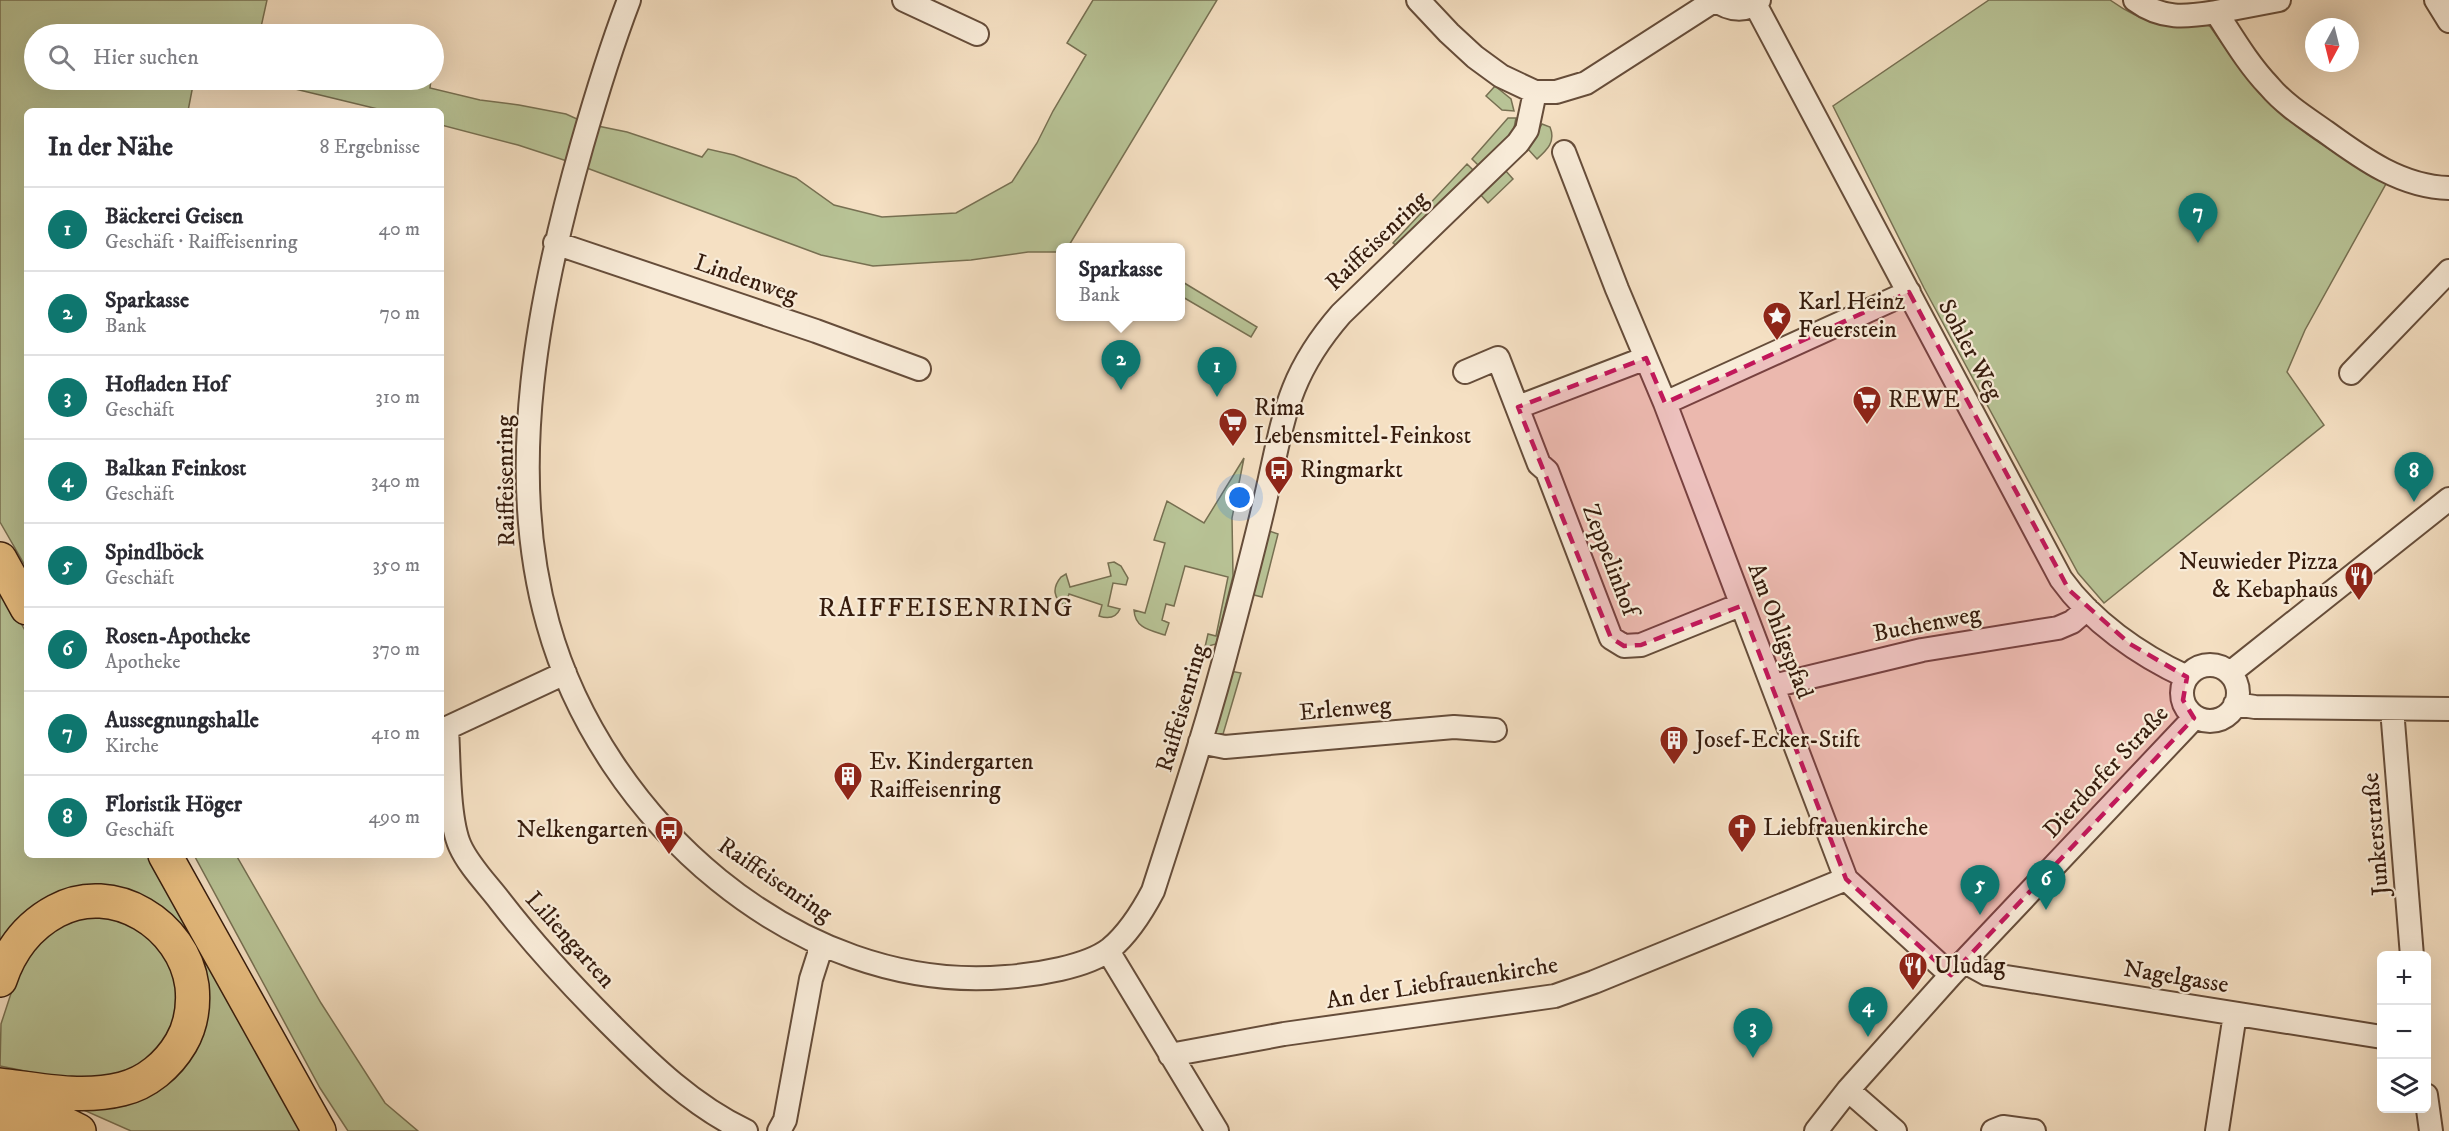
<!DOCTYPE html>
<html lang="de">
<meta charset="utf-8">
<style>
:root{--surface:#fff;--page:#f7f7f7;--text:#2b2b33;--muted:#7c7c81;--line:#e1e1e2;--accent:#0f766e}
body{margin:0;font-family:"IM FELL DW Pica",serif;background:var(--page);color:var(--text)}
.controls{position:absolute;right:18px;bottom:18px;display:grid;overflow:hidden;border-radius:9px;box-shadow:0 6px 24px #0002}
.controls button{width:54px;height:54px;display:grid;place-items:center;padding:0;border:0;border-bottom:2px solid var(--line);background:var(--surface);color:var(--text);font:30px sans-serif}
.compass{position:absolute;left:2305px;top:18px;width:54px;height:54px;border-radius:50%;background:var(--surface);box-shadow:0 6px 24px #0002;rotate:187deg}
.you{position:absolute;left:1240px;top:498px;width:21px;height:21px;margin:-15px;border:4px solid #fff;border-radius:50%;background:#1a73e8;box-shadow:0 0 0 9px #1a73e833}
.badge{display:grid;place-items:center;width:39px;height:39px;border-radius:50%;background:var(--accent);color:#fff;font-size:20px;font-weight:700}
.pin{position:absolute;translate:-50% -50px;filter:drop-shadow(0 2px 3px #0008)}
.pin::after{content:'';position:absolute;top:32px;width:21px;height:18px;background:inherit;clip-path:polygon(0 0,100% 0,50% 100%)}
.popup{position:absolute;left:1056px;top:243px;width:129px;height:78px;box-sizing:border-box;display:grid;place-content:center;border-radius:9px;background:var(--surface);filter:drop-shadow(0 2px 4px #0005);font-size:20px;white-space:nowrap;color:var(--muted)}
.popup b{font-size:22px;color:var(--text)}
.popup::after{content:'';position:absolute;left:50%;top:100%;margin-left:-12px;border:12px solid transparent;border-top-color:var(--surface)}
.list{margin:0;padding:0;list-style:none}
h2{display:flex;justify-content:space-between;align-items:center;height:78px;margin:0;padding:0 24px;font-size:26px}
h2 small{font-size:20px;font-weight:400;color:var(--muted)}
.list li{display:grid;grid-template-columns:39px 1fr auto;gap:18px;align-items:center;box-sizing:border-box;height:84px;padding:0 24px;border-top:2px solid var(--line)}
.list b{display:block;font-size:22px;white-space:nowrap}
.list p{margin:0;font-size:20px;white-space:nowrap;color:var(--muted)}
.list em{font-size:20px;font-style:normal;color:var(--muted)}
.icon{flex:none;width:33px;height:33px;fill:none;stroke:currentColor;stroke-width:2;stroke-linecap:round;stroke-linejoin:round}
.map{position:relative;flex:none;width:2449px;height:1131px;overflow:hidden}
.search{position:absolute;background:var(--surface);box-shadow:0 6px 24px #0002;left:24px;top:24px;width:420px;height:66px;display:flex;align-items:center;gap:15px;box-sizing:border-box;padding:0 21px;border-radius:33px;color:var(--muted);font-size:22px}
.panel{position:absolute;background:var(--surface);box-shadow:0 6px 24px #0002;left:24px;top:108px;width:420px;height:750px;border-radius:9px}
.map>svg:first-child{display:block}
</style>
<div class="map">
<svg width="2449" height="1131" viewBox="0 0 2449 1131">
<rect width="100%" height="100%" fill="#f5e0c3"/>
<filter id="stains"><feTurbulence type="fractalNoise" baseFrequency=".00333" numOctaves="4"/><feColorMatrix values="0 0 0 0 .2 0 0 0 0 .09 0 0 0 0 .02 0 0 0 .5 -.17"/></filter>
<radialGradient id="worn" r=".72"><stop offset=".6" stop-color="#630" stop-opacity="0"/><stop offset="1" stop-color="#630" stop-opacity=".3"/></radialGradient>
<!-- green -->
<path fill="#b8c396" stroke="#777052" stroke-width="1.5" d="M 0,0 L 267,0 L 261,27 L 282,34 L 34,34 L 34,80 L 194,80 L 188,111 L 27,111 L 27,569 L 0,522 Z
M 1093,0 L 1217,0 L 1068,247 L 1061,248 L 1061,252 L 1028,252 L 971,260 L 873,266 L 821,255 L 576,164 L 518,145 L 441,125 L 441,111 L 386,111 L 258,80 L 431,80 L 430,88 L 480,100 L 519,105 L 566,114 L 588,124 L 627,132 L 702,157 L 708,149 L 734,155 L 796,178 L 834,205 L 882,217 L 956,213 L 1012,182 L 1037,143 L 1053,111 L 1086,55 L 1067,43 Z
M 1989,0 L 2110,0 C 2145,25 2167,28 2209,25 C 2225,47 2240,72 2259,92 C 2293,130 2342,159 2387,182 L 2305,330 L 2287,372 L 2324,425 L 2104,603 L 2078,573 L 1924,288 L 1833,106 Z
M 1495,86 L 1511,99 L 1514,111 L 1502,110 L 1486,96 Z
M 1508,118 L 1516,118 L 1513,133 L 1480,167 L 1472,159 Z
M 1542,124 L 1550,127 C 1556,142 1547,150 1537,159 L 1527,148 Z
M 1467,164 L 1475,172 L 1399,248 L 1393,243 Z
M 1505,170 L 1513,179 L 1488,203 L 1479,193 Z
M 1181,281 L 1257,327 L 1251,337 L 1181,296 Z
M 1244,458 L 1232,518 L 1233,576 L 1216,644 L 1205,647 L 1208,634 L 1216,636 L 1228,577 L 1185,566 L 1174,606 L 1166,604 L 1162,620 L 1169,623 L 1165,635 C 1149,630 1135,628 1134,610 L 1145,613 L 1165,543 L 1154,540 L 1167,501 L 1204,523 Z
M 1266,530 L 1278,534 L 1262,597 L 1250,594 Z
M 1114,562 L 1121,566 L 1128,578 L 1126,585 L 1113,583 L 1108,606 L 1120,609 C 1116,618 1108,619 1099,616 L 1102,605 L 1069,594 L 1065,606 C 1053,598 1052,588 1061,577 L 1066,574 L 1070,587 L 1111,576 L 1108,563 Z
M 0,586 L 27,634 L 27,855 L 152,855 L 307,1131 L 131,1131 L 70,1104 L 128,1098 L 203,997 L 128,897 L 0,952 Z
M 1230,671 L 1241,673 L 1221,741 L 1214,733 Z
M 194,855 L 236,855 L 321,1003 L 385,1103 L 418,1131 L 348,1131 L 320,1088 Z
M 108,912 L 155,936 L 182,994 L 170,1039 L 134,1074 L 85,1083 L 0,1066 L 1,1024 L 20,966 L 62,918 Z"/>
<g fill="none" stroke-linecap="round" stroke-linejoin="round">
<!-- minor casing -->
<g stroke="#664d3a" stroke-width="26">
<path id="minor" d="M 629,0 C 611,47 596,96 582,145 C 539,296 504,469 548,624 C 602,818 796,995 1006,977 C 1035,975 1087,967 1110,949 C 1129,933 1142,912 1153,891 C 1180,807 1208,723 1230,638 C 1243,589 1256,541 1267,492 C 1284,416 1288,375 1341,314 L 1518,143 L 1527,130 L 1535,92
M 904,0 L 977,34
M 1418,0 L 1449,33 L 1475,57 L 1501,76 L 1535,92 L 1556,92 L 1586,83 L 1715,0
M 1715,0 C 1729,10 1746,13 1759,0
M 2135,0 C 2162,20 2186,17 2216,12 C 2233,38 2248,64 2269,86 C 2285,105 2306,118 2326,132 C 2363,159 2402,187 2449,188
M 2436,0 L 2449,21
M 1755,4 L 2061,579 C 2091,621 2139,655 2187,677
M 2216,12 L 2279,0
M 1564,152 L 1617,289 L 1665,403
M 555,243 L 816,331 L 919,369
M 1909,292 L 1665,403 L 1846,879 L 1951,975
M 1465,372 L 1498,358 L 1539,464 L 1547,471 L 1611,638 L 1624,646 L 1641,645 L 1740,605
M 2351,373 L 2449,271
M 1518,407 L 1646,358
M2182 693a28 28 0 1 1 56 0a28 28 0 1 1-56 0Z
M 2230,673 L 2449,499
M 1773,686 L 1922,650 L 2058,628 L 2072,622 L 2087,609
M 2235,704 L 2255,707 L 2449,709
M 2392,709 L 2412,956
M 441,728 L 447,728 L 565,673
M 447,728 C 449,760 448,819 460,846 C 469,866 487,884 500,901 C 534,945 571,985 610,1024 C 651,1065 693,1106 746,1131
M 1200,742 L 1225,747 L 1454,727 L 1495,730
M 1108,951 L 1217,1131
M 1965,962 L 1987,974 L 2382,1037
M 1170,1055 L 1284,1034 L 1555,996 L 1594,982 L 1846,879
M 1848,1090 L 1895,1131
M 2426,1095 L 2431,1131
M 779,1131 L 785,1120 L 811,979 L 819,954 L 819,944
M 1816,1131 L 1848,1090 L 1951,975 L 2194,718
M 1993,1131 L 2003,1127 L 2034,1131
M 2217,1131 L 2235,1014"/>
</g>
<!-- highway casing -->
<g stroke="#361c0d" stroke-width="36">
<path id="highway" d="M 0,559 L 27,608
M 165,855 L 319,1131
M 0,980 C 10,950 28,926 56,911 C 113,880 184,925 192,986 C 194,1006 191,1026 181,1043 C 168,1065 147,1083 122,1089 C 82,1099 40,1090 0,1085
M 3,1093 L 79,1131
M 0,1118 L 26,1131"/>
</g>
<!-- minor -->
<use href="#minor" stroke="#f8ebd8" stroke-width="22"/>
<!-- highway -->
<use href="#highway" stroke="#eac082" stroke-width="33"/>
</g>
<!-- marked area -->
<path fill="#c2185b" fill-opacity="0.2" stroke="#c2185b" stroke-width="4.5" stroke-dasharray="12 8" stroke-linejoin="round" d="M 1909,292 L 2069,590 L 2130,644 L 2187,677 L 2183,700 L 2194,718 L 1951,975 L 1846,879 L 1741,606 L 1641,645 L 1624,646 L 1611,638 L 1518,407 L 1646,358 L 1665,403 Z"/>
<!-- icons -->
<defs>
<g id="sight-pin" transform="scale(1.5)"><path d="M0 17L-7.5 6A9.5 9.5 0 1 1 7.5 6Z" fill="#8f2418" stroke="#f8ebd8"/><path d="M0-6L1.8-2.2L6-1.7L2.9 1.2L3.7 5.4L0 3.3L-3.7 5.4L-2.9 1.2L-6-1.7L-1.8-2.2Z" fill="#fff"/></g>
<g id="supermarket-pin" transform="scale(1.5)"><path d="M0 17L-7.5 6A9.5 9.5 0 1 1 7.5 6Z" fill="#8f2418" stroke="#f8ebd8"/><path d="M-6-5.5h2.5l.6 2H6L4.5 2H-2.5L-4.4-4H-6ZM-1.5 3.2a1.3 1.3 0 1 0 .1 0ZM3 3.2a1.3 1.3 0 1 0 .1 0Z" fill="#fff"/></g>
<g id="bus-pin" transform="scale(1.5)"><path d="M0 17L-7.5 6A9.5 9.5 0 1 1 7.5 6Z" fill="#8f2418" stroke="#f8ebd8"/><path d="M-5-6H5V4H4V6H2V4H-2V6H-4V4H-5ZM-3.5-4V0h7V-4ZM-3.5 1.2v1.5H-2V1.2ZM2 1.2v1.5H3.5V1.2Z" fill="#fff"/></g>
<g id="restaurant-pin" transform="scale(1.5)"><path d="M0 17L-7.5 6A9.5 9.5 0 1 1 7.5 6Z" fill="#8f2418" stroke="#f8ebd8"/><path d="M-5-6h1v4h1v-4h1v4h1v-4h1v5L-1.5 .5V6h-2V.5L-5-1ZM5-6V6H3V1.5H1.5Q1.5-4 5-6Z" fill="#fff"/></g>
<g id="building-pin" transform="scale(1.5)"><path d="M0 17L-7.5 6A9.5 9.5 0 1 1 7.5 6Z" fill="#8f2418" stroke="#f8ebd8"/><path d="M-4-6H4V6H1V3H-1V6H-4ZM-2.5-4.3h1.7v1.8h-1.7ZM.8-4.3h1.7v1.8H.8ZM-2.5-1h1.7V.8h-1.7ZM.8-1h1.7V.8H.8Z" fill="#fff"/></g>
<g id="church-pin" transform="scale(1.5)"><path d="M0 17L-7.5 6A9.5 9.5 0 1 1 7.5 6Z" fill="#8f2418" stroke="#f8ebd8"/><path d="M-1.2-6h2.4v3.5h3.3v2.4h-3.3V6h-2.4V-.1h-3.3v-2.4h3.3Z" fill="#fff"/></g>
</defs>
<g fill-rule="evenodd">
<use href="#sight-pin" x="1777" y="316"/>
<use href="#supermarket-pin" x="1867" y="400"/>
<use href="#supermarket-pin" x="1233" y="422"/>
<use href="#bus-pin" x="1279" y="470"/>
<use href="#restaurant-pin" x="2359" y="576"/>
<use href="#building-pin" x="1674" y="740"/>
<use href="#building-pin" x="848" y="776"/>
<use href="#church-pin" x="1742" y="828"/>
<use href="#bus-pin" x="669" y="830"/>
<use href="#restaurant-pin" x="1913" y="966"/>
</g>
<g text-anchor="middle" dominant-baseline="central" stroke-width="4.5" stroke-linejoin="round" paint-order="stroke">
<!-- street labels -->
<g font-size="24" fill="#361c0d" stroke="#f8ebd8">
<text transform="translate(1377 241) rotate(-44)">Raiffeisenring</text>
<text transform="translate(746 279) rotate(19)">Lindenweg</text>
<text transform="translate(1970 350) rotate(62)">Sohler Weg</text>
<text transform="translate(506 481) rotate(-91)">Raiffeisenring</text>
<text transform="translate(1610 560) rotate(69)">Zeppelinhof</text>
<text transform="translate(1927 624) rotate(-11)">Buchenweg</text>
<text transform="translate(1780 631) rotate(69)">Am Ohligspfad</text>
<text transform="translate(1182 708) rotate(-74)">Raiffeisenring</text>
<text transform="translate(1345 709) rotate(-5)">Erlenweg</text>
<text transform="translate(2106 772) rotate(-47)">Dierdorfer Straße</text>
<text transform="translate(2376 834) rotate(-95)">Junkerstraße</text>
<text transform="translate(775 880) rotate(34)">Raiffeisenring</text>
<text transform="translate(570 940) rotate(48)">Liliengarten</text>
<text transform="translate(2176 977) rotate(9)">Nagelgasse</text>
<text transform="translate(1442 983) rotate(-9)">An der Liebfrauenkirche</text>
</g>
<!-- poi labels -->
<g font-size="24" fill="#361c0d" stroke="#f8ebd8" text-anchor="start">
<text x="1798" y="302">Karl Heinz<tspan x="1798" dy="28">Feuerstein</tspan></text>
<text x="1888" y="400">REWE</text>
<text x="1254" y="408">Rima<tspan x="1254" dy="28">Lebensmittel-Feinkost</tspan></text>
<text x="1300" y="470">Ringmarkt</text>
<text x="2338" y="562" text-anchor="end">Neuwieder Pizza<tspan x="2338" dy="28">&amp; Kebaphaus</tspan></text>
<text x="1695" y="740">Josef-Ecker-Stift</text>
<text x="869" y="762">Ev. Kindergarten<tspan x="869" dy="28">Raiffeisenring</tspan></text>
<text x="1763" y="828">Liebfrauenkirche</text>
<text x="648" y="830" text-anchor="end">Nelkengarten</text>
<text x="1934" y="966">Uludag</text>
</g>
<!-- quarter labels -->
<g font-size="27" letter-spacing="1.5" fill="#361c0d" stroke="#f8ebd8">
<text x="946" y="608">RAIFFEISENRING</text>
</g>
</g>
<rect width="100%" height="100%" filter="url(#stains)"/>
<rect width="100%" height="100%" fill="url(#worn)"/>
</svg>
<div class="controls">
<button>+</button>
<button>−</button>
<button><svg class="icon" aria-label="layers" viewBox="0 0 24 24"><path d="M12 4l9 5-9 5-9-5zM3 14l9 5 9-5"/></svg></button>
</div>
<svg class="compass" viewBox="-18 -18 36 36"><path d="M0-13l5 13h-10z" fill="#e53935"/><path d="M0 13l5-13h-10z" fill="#7c7c81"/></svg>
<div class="you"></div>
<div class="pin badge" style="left:1217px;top:397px">1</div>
<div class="pin badge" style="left:1121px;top:390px">2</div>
<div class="popup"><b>Sparkasse</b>Bank</div>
<div class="pin badge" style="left:1753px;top:1058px">3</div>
<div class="pin badge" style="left:1868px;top:1037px">4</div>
<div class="pin badge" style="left:1980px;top:915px">5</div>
<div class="pin badge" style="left:2046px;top:910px">6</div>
<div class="pin badge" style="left:2198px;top:243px">7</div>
<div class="pin badge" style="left:2414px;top:502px">8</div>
<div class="search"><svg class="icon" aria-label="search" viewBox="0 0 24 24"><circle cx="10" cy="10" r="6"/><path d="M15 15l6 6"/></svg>Hier suchen</div>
<section class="panel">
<h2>In der Nähe<small>8 Ergebnisse</small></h2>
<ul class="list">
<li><span class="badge">1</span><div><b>Bäckerei Geisen</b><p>Geschäft · Raiffeisenring</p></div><em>40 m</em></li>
<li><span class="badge">2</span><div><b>Sparkasse</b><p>Bank</p></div><em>70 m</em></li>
<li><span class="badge">3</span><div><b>Hofladen Hof</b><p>Geschäft</p></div><em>310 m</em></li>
<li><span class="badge">4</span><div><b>Balkan Feinkost</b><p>Geschäft</p></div><em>340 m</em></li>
<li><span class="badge">5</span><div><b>Spindlböck</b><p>Geschäft</p></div><em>350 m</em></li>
<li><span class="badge">6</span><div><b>Rosen-Apotheke</b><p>Apotheke</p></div><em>370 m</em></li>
<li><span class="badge">7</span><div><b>Aussegnungshalle</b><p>Kirche</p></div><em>410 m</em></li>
<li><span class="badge">8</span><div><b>Floristik Höger</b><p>Geschäft</p></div><em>490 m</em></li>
</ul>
</section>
</div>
